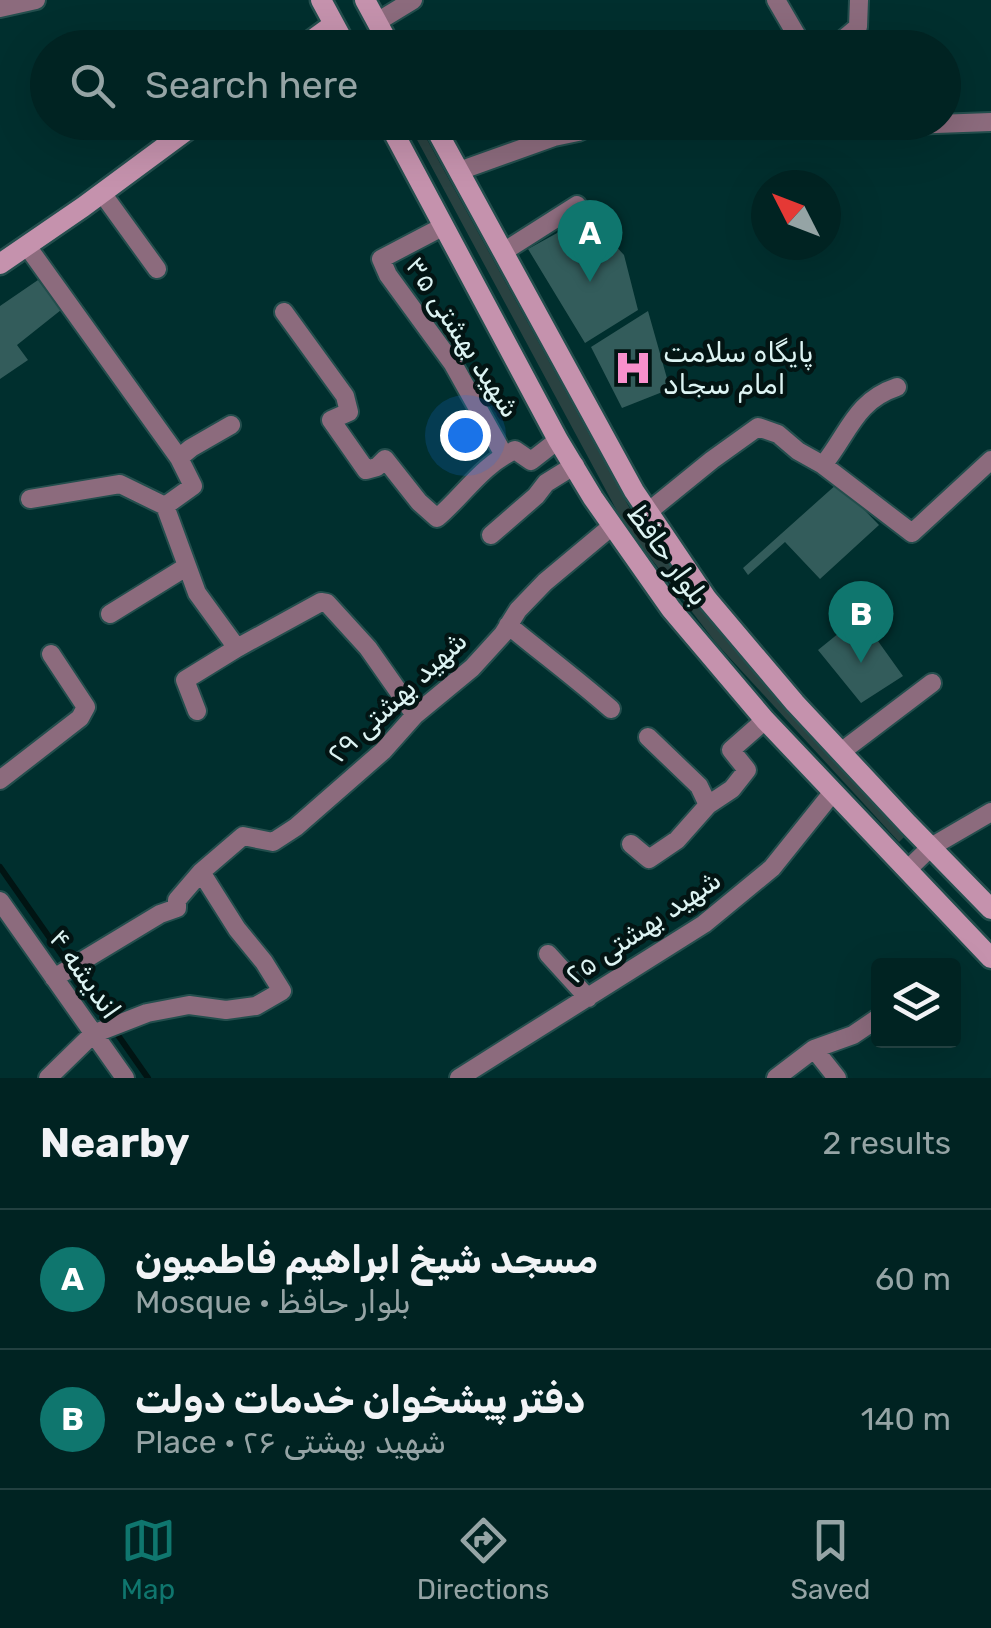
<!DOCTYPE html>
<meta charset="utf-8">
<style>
:root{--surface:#002322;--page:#0e2f2f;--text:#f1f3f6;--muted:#95a4a5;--line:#224040;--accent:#0f766e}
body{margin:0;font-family:Rubik,"Noto Naskh Arabic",sans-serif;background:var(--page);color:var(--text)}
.controls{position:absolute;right:30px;bottom:30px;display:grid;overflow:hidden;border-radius:10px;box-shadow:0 10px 40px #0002}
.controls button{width:90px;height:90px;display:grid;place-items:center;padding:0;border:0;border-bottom:2px solid var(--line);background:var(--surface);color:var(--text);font:50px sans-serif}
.compass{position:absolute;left:751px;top:170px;width:90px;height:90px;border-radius:50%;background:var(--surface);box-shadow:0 10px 40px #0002;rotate:312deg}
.you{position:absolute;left:465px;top:435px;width:35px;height:35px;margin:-25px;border:8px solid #fff;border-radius:50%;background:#1a73e8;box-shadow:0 0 0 15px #1a73e833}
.badge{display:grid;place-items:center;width:65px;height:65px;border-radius:50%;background:var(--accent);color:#fff;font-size:32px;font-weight:700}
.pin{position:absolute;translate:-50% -82px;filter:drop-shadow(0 2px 5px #0008)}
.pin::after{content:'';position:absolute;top:52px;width:35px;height:30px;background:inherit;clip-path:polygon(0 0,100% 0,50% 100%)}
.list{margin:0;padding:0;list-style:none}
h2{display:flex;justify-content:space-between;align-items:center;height:130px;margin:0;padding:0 40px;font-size:42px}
h2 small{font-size:32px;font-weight:400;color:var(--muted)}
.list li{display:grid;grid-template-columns:65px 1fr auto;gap:30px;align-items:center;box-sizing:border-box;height:140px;padding:0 40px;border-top:2px solid var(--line)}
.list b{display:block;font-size:38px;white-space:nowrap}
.list p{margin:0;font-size:32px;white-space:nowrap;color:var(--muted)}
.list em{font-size:32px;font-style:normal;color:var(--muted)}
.icon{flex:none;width:55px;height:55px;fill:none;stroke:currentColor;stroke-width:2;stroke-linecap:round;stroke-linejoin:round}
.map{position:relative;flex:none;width:991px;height:1078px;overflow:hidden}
.search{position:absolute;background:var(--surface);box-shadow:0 10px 40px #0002;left:30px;right:30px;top:30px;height:110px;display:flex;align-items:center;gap:25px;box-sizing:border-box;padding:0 35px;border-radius:55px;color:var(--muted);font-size:38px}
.sheet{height:410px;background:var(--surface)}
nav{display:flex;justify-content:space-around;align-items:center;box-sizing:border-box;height:140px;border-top:2px solid var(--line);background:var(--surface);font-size:28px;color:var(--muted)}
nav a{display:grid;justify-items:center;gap:5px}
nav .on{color:var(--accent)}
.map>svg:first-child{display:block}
</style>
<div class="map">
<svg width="991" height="1078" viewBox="0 0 991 1078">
<rect width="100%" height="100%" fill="#002f2e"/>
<!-- green -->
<path fill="#2a4241" d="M 408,123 L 418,123 L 634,516 L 723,637 L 906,835 L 899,842 L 716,643 L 623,522 Z"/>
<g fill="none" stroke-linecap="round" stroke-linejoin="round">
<!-- stream -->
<path stroke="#011413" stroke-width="6" d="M 0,867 L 148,1078"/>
</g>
<!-- building -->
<path fill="#335c5b" d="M 588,216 L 624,255 L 638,310 L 585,343 L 528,249 Z
M 38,280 L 61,310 L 17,345 L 28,360 L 0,379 L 0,306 Z
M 648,311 L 670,389 L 622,408 L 591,347 Z
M 838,483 L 879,525 L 820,579 L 785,542 L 748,575 L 743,568 Z
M 860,616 L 903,676 L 861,703 L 818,650 Z"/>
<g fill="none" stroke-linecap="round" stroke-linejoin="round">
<!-- street casing -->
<g stroke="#234e4d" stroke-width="22">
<path id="street" d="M 776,0 L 804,48
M 0,8 L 36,0
M 377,22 L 413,0
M 833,48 L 858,27 L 859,0
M 881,126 L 991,122
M 459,171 L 554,137 L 578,132 L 599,122
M 102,193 L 157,269
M 444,226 L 381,259 L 388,275 L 453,364 L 504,455
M 27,246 L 179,458 L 193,486 L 165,506 L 197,593 L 237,648 L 321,602 L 327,603 L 368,648 L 415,715
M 503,252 L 577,205
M 284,312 L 345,396 L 349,412 L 331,420 L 366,470 L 377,467 L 385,459 L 419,502 L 437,518 C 464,495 482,465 515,450 L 531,461 L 558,440
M 179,458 L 191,448 L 231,425
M 823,465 C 849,433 855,401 897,387
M 30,499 L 120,484 L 165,506
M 648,512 L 712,460 L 758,427 L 778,434 L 798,451 L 823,465 L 912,533 L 991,460
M 491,535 L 536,496 L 546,483 L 575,465
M 110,614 L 186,567
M 508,625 C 542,653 578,680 611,709
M 197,711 L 185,680 L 237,648
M 841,752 L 932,683
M 0,780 L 80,718 L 86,707 L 51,654
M 708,805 L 732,789 L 747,770 L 731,750 L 765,720
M 631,844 L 649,859 L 677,840 L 708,805 L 699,786 L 648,737
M 907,870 L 931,847 L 991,812
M 0,901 L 125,1078
M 548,954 L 588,998
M 54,978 L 160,914 L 177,908 L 177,900 L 201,872 L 243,836 L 273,842 L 296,827 L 383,751 L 415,715 L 472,668 L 503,634 L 518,610 L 545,582 L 612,526
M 814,1049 L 853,1035 L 878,1018
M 48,1078 L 93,1034 L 147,1013 L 189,1005 L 226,1010 L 256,1006 L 282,991 L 264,962 L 237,929 L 201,872
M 459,1078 L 704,924 L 772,868 L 833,792
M 776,1078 L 814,1049 L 837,1078"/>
</g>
<!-- secondary casing -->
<g stroke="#234e4d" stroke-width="25">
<path id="secondary" d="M 321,0 L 347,48
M 365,0 L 391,48
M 301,48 L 334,24
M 388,122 L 558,440 L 593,498 L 671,609 L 765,720 L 991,958
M 432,122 L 634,491 L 707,599 L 795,703 L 908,824 L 991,909
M 0,264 L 83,207 L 198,122"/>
</g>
<!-- street -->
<use href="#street" stroke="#8c6b7d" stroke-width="18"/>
<!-- secondary -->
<use href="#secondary" stroke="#c592ad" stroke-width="20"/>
</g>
<!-- icons -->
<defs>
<g id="hospital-bare" transform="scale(3)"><path d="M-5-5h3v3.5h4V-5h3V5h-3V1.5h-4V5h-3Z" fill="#f890cc" stroke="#031413" stroke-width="2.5" paint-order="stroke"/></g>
</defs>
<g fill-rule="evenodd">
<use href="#hospital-bare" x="633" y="368"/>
</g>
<g text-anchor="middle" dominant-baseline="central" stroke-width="9" stroke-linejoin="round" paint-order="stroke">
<!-- street labels -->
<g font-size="28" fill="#dcf3f2" stroke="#031413">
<text transform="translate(463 337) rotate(57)">شهید بهشتی ۳۵</text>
<text transform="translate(668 555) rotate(54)">بلوار حافظ</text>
<text transform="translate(397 697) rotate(-43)">شهید بهشتی ۲۹</text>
<text transform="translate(643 927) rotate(-34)">شهید بهشتی ۲۵</text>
<text transform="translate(85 974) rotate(55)">اندیشه ۴</text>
</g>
<!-- poi labels -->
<g font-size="28" fill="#dcf3f2" stroke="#031413" text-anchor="start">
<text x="663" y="352">پایگاه سلامت<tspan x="663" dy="32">امام سجاد</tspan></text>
</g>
</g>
</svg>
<div class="controls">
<button><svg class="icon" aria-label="layers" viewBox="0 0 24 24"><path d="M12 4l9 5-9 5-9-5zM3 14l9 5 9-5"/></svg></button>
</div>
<svg class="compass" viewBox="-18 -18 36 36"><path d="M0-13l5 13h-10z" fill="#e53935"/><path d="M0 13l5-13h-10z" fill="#95a4a5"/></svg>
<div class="you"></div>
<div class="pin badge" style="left:590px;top:282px">A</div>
<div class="pin badge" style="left:861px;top:663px">B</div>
<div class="search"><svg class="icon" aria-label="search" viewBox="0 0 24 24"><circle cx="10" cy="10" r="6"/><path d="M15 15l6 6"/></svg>Search here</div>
</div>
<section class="sheet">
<h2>Nearby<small>2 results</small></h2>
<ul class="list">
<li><span class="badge">A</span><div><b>مسجد شیخ ابراهیم فاطمیون</b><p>Mosque · بلوار حافظ</p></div><em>60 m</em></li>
<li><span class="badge">B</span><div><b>دفتر پیشخوان خدمات دولت</b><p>Place · شهید بهشتی ۲۶</p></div><em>140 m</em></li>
</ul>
</section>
<nav>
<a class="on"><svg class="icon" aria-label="map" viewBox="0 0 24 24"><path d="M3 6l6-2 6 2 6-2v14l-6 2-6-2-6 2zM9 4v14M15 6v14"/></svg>Map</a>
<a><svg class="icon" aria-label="directions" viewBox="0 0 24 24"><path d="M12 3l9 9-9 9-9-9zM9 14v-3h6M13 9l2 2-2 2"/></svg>Directions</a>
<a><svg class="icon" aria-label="saved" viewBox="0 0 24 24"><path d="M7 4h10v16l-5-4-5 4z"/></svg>Saved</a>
</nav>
